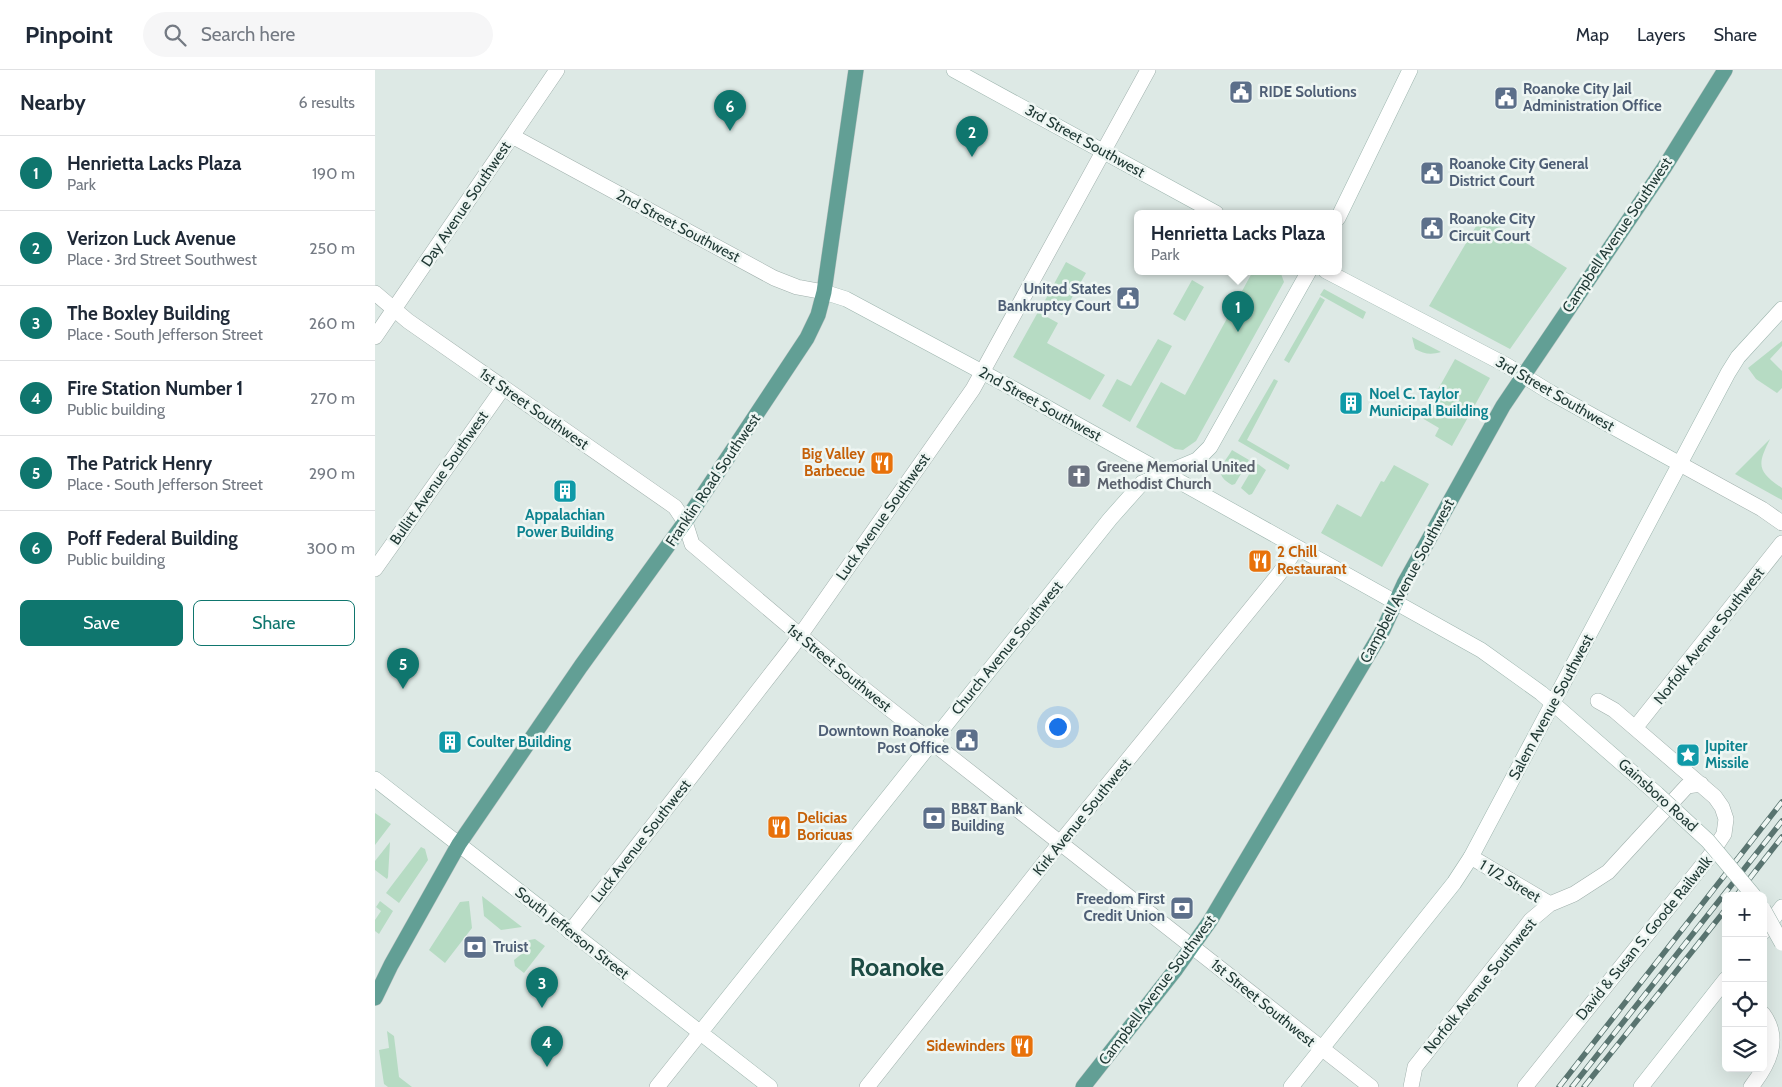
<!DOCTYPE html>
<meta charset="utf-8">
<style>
:root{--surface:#fff;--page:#f6f6f7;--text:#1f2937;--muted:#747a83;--line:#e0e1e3;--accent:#0f766e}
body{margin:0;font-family:Cabin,sans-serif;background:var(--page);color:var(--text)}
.controls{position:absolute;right:15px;bottom:15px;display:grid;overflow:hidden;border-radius:8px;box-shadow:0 5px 20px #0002}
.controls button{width:45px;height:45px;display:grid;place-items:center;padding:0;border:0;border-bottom:1px solid var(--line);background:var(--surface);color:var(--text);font:25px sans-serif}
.you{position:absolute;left:682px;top:656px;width:18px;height:18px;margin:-12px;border:4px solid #fff;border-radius:50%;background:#1a73e8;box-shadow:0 0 0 8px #1a73e833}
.badge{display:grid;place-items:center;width:32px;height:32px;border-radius:50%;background:var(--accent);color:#fff;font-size:16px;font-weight:700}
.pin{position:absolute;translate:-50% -41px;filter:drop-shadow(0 1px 2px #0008)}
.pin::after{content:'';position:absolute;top:26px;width:18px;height:15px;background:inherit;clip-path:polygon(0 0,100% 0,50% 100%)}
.popup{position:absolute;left:759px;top:140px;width:208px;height:65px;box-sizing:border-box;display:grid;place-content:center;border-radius:8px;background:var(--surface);filter:drop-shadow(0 1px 4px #0005);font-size:16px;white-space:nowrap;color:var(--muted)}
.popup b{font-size:19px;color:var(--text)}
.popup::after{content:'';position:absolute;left:50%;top:100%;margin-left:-10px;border:10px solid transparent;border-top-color:var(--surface)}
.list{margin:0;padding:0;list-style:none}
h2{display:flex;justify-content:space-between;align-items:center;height:65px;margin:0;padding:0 20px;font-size:21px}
h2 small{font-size:16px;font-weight:400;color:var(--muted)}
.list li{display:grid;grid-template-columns:32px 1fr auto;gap:15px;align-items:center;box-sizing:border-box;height:75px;padding:0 20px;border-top:1px solid var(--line)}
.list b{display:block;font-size:19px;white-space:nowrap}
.list p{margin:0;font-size:16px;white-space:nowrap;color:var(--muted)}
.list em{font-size:16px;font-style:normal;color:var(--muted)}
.actions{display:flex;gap:10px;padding:15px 20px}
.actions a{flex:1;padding:11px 0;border:1px solid var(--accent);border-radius:8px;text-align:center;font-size:18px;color:var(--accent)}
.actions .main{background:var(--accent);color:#fff}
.icon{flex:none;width:28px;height:28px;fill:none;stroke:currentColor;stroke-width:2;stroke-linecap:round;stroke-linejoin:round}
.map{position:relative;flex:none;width:1407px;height:1017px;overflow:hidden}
header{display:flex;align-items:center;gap:30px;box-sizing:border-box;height:70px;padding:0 25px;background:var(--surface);border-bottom:1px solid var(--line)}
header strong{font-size:24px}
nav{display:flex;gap:28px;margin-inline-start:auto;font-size:18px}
.search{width:350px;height:45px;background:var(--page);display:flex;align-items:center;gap:12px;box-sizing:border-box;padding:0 18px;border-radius:28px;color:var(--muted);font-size:19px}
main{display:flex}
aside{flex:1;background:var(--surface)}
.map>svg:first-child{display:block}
</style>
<header>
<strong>Pinpoint</strong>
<div class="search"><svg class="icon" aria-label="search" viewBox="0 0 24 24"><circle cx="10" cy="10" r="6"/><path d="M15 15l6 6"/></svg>Search here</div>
<nav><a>Map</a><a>Layers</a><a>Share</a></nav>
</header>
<main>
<aside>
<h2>Nearby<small>6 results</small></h2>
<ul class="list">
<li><span class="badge">1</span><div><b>Henrietta Lacks Plaza</b><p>Park</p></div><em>190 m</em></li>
<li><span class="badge">2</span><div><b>Verizon Luck Avenue</b><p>Place · 3rd Street Southwest</p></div><em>250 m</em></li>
<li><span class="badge">3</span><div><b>The Boxley Building</b><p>Place · South Jefferson Street</p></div><em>260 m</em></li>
<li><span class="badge">4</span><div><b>Fire Station Number 1</b><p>Public building</p></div><em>270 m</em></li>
<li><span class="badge">5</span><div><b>The Patrick Henry</b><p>Place · South Jefferson Street</p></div><em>290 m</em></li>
<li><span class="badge">6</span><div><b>Poff Federal Building</b><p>Public building</p></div><em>300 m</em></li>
</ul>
<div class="actions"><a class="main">Save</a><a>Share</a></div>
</aside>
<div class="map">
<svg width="1407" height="1017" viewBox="0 0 1407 1017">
<rect width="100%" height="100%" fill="#dde9e5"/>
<!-- green -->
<path fill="#b6dbc3" d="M 1107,146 L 1192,198 L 1135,279 L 1054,236 Z
M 691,192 L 711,203 L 687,245 L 668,234 Z
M 878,201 L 905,201 L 909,212 L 821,371 L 808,380 L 800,379 L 761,357 L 786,312 L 810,325 Z
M 817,210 L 829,217 L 810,251 L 798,244 Z
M 949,219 L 991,242 L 988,249 L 945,225 Z
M 945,227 L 950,230 L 914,293 L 909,290 Z
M 663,242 L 683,253 L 672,273 L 730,305 L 715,330 L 638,287 Z
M 1037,267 L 1066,282 C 1056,285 1049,284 1040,279 Z
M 783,269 L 797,276 L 755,352 L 727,336 L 742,309 L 756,316 Z
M 1407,271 L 1407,276 L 1395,289 L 1407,301 L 1407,318 L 1402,323 L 1381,309 L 1373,298 Z
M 1080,289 L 1115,308 L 1077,376 L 1060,366 L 1064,358 L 1047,348 Z
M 899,309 L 903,311 L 872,370 L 915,395 L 913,400 L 863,371 Z
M 1395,369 C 1382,395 1382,401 1407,418 L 1407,430 L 1360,404 Z
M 857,380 L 874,390 L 860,414 L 857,415 C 837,404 848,395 857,380 Z
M 883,394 L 891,400 L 877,424 L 874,425 L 866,418 L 879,396 Z
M 1019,395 L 1054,414 L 1007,497 L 946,463 L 962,434 L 986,447 L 1006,411 L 1009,412 Z
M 0,743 L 16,754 L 0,775 Z
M 15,772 L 13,807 L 12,809 L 0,800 L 0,791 Z
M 46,777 L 50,779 L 53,790 L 24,833 L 11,823 Z
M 107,826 L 147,857 L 126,860 L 109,846 Z
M 5,831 L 18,841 L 4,864 L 0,861 L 0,850 L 6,841 L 1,837 Z
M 94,831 L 97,858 L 70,893 L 54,880 L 85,832 Z
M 160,869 L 170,876 L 149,903 L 140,896 L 139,890 L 149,882 L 149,871 Z
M 12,961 L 19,966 L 24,1007 L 37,1017 L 13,1017 L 9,1014 L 4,980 L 14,978 Z"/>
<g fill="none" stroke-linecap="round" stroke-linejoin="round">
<!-- street casing -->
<g stroke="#a0b0ac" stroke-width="16">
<path id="street" d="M 137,66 L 399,208 L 422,217 L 449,222
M 0,223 L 33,251 L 300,437 L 310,452 L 317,474 L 479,611 L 996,1017
M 0,267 L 182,0
M 1305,394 L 1387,439 L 1407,453
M 0,499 L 128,318
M 1260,658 L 1407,473
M 1096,787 L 1175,834
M 195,862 L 417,577 L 598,319 L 773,0
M 282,1017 L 325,963
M 492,1017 L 685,773 L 904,504 L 922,478
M 1036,1017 L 1040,997 L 1156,850 L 1175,834 L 1199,824 L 1233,802 L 1312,716 L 1326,714
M 1150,1017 L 1334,787 L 1349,764 L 1351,749 L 1347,737 L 1340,727 L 1239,640 L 1223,631
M 1376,1017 C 1393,995 1407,970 1388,944"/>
</g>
<!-- secondary casing -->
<g stroke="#9db5ae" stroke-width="16">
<path id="secondary" d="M 579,0 L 841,143
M 963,148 L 1035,0
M 951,201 L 1131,295 L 1173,321 L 1305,394
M 449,222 L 471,229 L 637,318 L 1106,580 L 1166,623 L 1282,724
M 0,709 L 395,1017
M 1388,862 L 1407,837
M 325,963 L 735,449 L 767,413 L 822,390 L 835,377 L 934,201
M 916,1017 L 1079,813 L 1096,787 L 1353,303 L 1363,287 L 1407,239
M 1266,1017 L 1351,909"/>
</g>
<!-- primary casing -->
<g stroke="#bcc3c2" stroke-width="16">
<path id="primary" d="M 0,928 L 16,895 L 84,774 L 206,596 L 310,452 L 432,268 L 443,245 L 449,222 L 481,0
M 708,1017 L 801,899 L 835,851 L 1008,560 L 1029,514 L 1128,336 L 1289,98 L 1350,0"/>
</g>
<!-- street -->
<use href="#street" stroke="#fff" stroke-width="15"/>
<!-- secondary -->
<use href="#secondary" stroke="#fff" stroke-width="15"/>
<!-- primary -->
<use href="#primary" stroke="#629f95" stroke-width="15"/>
<!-- rail casing -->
<g stroke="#597470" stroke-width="5.5">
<path id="rail" d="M 1361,826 L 1407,767
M 1184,1017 L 1407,732
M 1197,1017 L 1407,751
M 1209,1017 L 1351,839"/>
</g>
<!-- rail -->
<use href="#rail" stroke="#eef6f3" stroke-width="4" stroke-dasharray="11" stroke-linecap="butt"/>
<!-- secondary-bridge casing -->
<g stroke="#9db5ae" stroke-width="16" stroke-linecap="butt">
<path id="secondary-bridge" d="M 1282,724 L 1333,771 L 1379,826
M 1388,839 L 1407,873"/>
</g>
<!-- secondary-bridge -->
<use href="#secondary-bridge" stroke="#fff" stroke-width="15"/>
</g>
<!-- icons -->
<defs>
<g id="civic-square" transform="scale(1.25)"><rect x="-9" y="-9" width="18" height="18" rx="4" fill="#5c6f8a" stroke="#eef6f3"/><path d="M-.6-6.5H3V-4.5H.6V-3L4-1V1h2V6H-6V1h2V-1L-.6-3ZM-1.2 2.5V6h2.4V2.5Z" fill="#fff"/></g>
<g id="building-square" transform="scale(1.25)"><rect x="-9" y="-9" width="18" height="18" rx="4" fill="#0f9aa8" stroke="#eef6f3"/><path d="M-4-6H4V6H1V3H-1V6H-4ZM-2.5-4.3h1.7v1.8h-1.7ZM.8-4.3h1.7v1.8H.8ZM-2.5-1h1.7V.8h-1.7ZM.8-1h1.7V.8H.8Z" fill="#fff"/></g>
<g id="restaurant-square" transform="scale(1.25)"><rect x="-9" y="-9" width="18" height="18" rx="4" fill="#e8710a" stroke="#eef6f3"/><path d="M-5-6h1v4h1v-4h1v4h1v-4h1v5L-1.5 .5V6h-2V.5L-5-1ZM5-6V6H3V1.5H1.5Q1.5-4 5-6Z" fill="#fff"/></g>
<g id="church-square" transform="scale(1.25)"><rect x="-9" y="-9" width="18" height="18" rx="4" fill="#6b7280" stroke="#eef6f3"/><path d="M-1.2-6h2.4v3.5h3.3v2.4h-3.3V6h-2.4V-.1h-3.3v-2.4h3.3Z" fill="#fff"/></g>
<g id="sight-square" transform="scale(1.25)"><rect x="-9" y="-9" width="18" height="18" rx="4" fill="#0f9aa8" stroke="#eef6f3"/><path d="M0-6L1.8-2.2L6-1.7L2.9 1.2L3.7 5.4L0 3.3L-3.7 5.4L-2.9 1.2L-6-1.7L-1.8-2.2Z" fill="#fff"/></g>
<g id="bank-square" transform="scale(1.25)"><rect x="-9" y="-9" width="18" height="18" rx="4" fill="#5c6f8a" stroke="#eef6f3"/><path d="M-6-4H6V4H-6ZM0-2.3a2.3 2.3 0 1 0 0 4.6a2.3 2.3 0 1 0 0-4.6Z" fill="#fff"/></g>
</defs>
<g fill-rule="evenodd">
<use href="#civic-square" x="866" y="22"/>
<use href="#civic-square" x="1131" y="28"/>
<use href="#civic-square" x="1057" y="103"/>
<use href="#civic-square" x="1057" y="158"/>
<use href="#civic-square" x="753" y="228"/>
<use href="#building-square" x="976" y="333"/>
<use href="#restaurant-square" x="507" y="393"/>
<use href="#church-square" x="704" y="406"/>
<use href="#building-square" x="190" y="421"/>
<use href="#restaurant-square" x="885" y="491"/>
<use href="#civic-square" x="592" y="670"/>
<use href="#building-square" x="75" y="672"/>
<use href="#sight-square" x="1313" y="685"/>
<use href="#bank-square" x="559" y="748"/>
<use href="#restaurant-square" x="404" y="757"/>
<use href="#bank-square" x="807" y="838"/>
<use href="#bank-square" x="100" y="877"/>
<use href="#restaurant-square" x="647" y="976"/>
</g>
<g text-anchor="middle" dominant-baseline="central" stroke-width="5" stroke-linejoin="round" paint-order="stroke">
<!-- service labels -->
<g font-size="15" font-weight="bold" fill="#4e5e75" stroke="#eef6f3" text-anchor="start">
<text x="1148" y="19">Roanoke City Jail<tspan x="1148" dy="17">Administration Office</tspan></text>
<text x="884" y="22">RIDE Solutions</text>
<text x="1074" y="94">Roanoke City General<tspan x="1074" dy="17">District Court</tspan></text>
<text x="1074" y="149">Roanoke City<tspan x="1074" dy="17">Circuit Court</tspan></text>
<text x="736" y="219" text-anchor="end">United States<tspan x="736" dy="17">Bankruptcy Court</tspan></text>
<text x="574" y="661" text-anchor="end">Downtown Roanoke<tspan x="574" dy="17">Post Office</tspan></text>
<text x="576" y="739">BB&amp;T Bank<tspan x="576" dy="17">Building</tspan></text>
<text x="790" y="829" text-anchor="end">Freedom First<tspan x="790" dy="17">Credit Union</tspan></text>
<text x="118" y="877">Truist</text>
</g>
<!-- street labels -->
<g font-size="15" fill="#1f3834" stroke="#eef6f3">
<text transform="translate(710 71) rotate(29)">3rd Street Southwest</text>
<text transform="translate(91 134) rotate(-56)">Day Avenue Southwest</text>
<text transform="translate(303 156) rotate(28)">2nd Street Southwest</text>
<text transform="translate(1242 165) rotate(-56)">Campbell Avenue Southwest</text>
<text transform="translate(1180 324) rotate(30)">3rd Street Southwest</text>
<text transform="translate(665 334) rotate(29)">2nd Street Southwest</text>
<text transform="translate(159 339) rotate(35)">1st Street Southwest</text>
<text transform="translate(64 408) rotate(-55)">Bullitt Avenue Southwest</text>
<text transform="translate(338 410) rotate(-56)">Franklin Road Southwest</text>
<text transform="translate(508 447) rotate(-55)">Luck Avenue Southwest</text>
<text transform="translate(1032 511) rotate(-62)">Campbell Avenue Southwest</text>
<text transform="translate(1334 566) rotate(-52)">Norfolk Avenue Southwest</text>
<text transform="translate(632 578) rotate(-51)">Church Avenue Southwest</text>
<text transform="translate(464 598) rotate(39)">1st Street Southwest</text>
<text transform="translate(1176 637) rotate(-62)">Salem Avenue Southwest</text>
<text transform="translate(1283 725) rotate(42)">Gainsboro Road</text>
<text transform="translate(707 747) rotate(-51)">Kirk Avenue Southwest</text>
<text transform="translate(266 771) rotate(-52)">Luck Avenue Southwest</text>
<text transform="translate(1135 811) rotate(31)">1 1/2 Street</text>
<text transform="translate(197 863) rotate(38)">South Jefferson Street</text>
<text transform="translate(1269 868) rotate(-51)">David &amp; Susan S. Goode Railwalk</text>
<text transform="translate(1105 916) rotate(-51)">Norfolk Avenue Southwest</text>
<text transform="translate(782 920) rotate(-53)">Campbell Avenue Southwest</text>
<text transform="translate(888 933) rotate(39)">1st Street Southwest</text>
</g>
<!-- culture labels -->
<g font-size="15" font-weight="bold" fill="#0d838f" stroke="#eef6f3" text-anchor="start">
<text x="994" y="324">Noel C. Taylor<tspan x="994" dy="17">Municipal Building</tspan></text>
<text x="190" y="445" text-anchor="middle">Appalachian<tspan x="190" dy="17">Power Building</tspan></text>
<text x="92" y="672">Coulter Building</text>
<text x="1330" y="676">Jupiter<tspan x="1330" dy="17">Missile</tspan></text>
</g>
<!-- food labels -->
<g font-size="15" font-weight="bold" fill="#c56008" stroke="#eef6f3" text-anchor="end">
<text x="490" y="384">Big Valley<tspan x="490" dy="17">Barbecue</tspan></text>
<text x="902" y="482" text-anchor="start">2 Chill<tspan x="902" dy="17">Restaurant</tspan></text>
<text x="422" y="748" text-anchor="start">Delicias<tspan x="422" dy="17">Boricuas</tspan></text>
<text x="630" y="976">Sidewinders</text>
</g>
<!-- worship labels -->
<g font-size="15" font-weight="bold" fill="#5b616d" stroke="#eef6f3" text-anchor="start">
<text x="722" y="397">Greene Memorial United<tspan x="722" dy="17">Methodist Church</tspan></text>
</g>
<!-- town labels -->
<g font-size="25" font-weight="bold" fill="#1c4a43" stroke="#eef6f3">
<text x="522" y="897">Roanoke</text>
</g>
</g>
</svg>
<div class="controls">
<button>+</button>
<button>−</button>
<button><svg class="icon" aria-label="locate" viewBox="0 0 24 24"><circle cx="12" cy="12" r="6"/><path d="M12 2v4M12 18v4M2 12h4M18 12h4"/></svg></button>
<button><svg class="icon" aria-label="layers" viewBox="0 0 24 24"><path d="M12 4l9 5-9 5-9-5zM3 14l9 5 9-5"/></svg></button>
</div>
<div class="you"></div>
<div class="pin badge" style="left:863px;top:262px">1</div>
<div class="popup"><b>Henrietta Lacks Plaza</b>Park</div>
<div class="pin badge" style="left:597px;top:87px">2</div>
<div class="pin badge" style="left:167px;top:938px">3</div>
<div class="pin badge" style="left:172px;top:997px">4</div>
<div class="pin badge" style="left:28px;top:619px">5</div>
<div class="pin badge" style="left:355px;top:61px">6</div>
</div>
</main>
